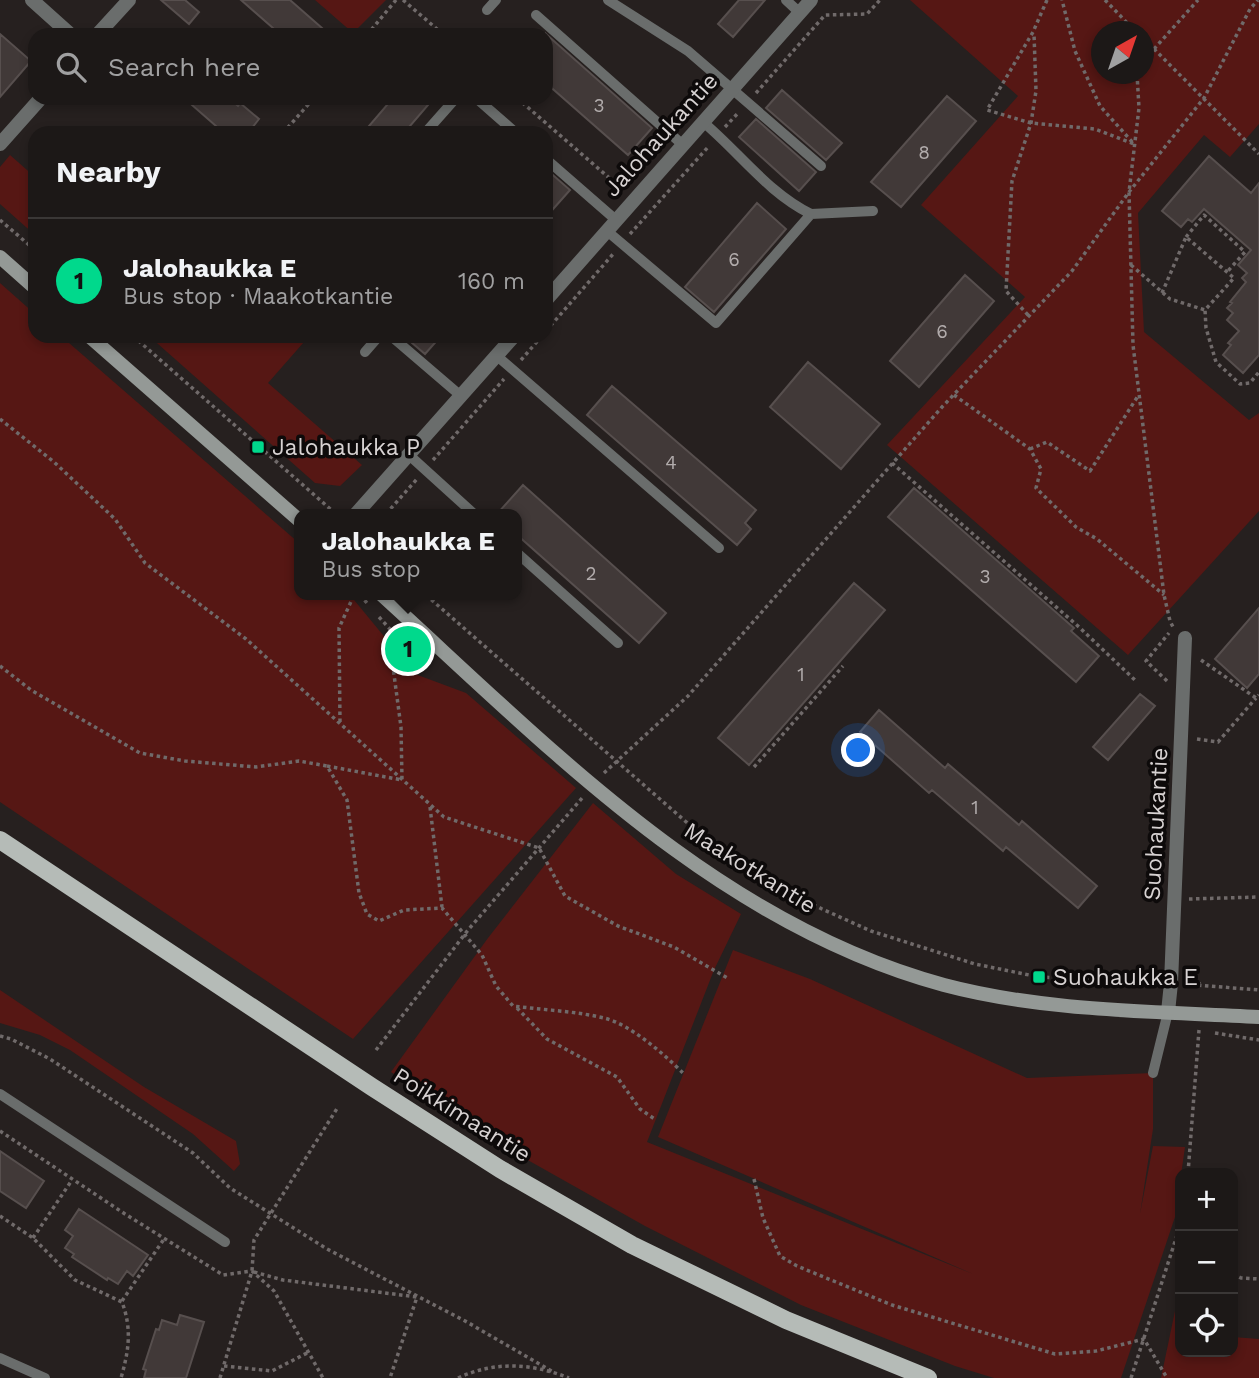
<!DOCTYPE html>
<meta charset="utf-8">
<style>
:root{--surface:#1c1817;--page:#292524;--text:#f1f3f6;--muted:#a0a0a1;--line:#3a3736;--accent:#00d98c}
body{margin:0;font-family:"Work Sans",sans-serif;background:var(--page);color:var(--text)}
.controls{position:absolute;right:21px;bottom:21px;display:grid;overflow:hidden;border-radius:14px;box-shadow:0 4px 10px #0003}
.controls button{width:63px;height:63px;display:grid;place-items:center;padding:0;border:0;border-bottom:2px solid var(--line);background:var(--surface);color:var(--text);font:35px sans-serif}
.compass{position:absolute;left:1091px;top:21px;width:63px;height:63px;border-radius:50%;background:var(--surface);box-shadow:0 4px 10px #0003;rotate:40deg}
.you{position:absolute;left:859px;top:751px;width:24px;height:24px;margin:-18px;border:5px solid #fff;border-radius:50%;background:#1a73e8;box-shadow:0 0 0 10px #1a73e833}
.badge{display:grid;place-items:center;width:46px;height:46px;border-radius:50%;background:var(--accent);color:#111;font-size:23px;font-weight:700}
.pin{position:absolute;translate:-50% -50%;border:4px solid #fff;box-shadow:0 2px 7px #0006}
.popup{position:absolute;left:294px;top:509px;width:228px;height:91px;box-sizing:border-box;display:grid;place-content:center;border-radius:14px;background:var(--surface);filter:drop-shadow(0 2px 5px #0005);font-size:23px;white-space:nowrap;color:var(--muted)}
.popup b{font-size:26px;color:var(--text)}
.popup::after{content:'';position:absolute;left:50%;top:100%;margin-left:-14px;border:14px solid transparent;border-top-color:var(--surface)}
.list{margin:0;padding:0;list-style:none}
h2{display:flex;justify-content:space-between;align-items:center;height:91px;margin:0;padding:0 28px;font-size:30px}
h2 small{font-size:23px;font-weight:400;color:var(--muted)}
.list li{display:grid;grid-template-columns:46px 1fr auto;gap:21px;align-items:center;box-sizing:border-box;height:126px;padding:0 28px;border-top:2px solid var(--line)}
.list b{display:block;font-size:26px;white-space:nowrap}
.list p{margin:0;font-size:23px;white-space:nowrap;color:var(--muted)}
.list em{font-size:23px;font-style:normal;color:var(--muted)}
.icon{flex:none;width:38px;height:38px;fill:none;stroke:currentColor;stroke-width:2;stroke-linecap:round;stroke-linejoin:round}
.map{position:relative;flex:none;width:1259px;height:1378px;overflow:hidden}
.search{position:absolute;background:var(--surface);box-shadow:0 4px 10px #0003;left:28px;top:28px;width:525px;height:77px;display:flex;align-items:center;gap:18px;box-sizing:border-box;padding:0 24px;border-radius:21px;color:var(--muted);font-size:26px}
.panel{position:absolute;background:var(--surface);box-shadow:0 4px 10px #0003;left:28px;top:126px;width:525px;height:217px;border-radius:21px}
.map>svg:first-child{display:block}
</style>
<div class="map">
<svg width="1259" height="1378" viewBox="0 0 1259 1378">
<rect width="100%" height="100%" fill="#26201f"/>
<!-- green -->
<path fill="#561714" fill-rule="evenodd" d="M 315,0 L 386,0 L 353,33 Z
M 910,0 L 1259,0 L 1259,124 L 1230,157 L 1204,135 L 1138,213 L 1144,332 L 1249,420 L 1259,413 L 1259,511 L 1128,655 L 887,445 L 1025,297 L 921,205 L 1018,96 ZM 1102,32 L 1144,32 L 1144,74 L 1102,74 Z
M 10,155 L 35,177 L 35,235 L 0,204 L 0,167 Z
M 0,283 L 35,314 L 35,336 L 61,336 L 299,543 L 300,595 L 350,595 L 415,674 L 466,693 L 576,788 L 353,1039 L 0,802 Z
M 149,336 L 298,336 L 304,342 L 268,383 L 362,465 L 340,486 L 315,483 Z
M 593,803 L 676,874 L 741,914 L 714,970 L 647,1142 L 973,1274 L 658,1137 L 733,950 L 810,979 L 1027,1078 L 1153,1073 L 1153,1129 L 1140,1214 L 1153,1146 L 1185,1147 L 1175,1217 L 1121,1378 L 994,1378 L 955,1366 L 801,1305 L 645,1226 L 517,1154 L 391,1072 L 488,938 Z
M 0,990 L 144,1087 L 236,1141 L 240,1164 L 234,1171 L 193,1134 L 70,1050 L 40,1035 L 0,1023 Z
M 1180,1287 L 1180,1352 L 1233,1352 L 1233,1337 L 1259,1339 L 1259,1378 L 1161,1378 Z"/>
<!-- building -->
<path fill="#413938" stroke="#574f4e" stroke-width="2" d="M 161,0 L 185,0 L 199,12 L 189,24 Z
M 241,0 L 290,0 L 330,35 L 281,35 Z
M 739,0 L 765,0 L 733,37 L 718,24 Z
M 0,34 L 31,61 L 0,97 Z
M 546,34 L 652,128 L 628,155 L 546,83 Z
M 782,90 L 842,143 L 826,160 L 766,108 Z
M 947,96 L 976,121 L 901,207 L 871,182 Z
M 184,98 L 229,98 L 238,106 L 240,103 L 259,119 L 248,133 L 224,133 Z
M 393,98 L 434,98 L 404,133 L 363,133 Z
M 756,119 L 816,172 L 799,191 L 739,137 Z
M 1209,156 L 1251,193 L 1259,183 L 1259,355 L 1243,373 L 1223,355 L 1231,345 L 1228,343 L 1239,331 L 1227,320 L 1233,313 L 1227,308 L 1232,303 L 1230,302 L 1246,282 L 1242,278 L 1247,273 L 1238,265 L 1251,250 L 1204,209 L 1192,222 L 1188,219 L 1181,227 L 1162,211 Z
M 546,169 L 570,190 L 546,217 Z
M 757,203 L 786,229 L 714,312 L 685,287 Z
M 965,275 L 994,301 L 919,387 L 890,361 Z
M 404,336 L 441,336 L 425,354 Z
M 808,362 L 880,424 L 841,469 L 770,407 Z
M 612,386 L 756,510 L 745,523 L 751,529 L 737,545 L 587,415 Z
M 523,485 L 666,613 L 639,643 L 516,534 L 516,514 L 497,514 Z
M 914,488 L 1074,628 L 1071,631 L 1099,656 L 1076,682 L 888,517 Z
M 854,583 L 885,610 L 749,765 L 718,738 Z
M 1259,608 L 1259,674 L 1247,688 L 1215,659 Z
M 1140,694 L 1155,706 L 1108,760 L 1093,747 Z
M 879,710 L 945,768 L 948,764 L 1019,825 L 1022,821 L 1097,886 L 1078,908 L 1006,847 L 1003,851 L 932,790 L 929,793 L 860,732 Z
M 0,1151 L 44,1181 L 26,1208 L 0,1191 Z
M 79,1209 L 148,1255 L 133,1276 L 127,1271 L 118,1284 L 108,1278 L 107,1280 L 72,1257 L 74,1254 L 65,1248 L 73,1236 L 65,1230 Z
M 180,1315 L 204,1322 L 186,1378 L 144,1378 L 146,1370 L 143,1369 L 156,1329 L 159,1330 L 162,1320 L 177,1325 Z"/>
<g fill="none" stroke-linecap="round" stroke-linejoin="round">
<!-- path -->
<path stroke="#706a6a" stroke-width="3.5" stroke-dasharray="3.5 3.5" stroke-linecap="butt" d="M 403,0 L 444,35
M 1047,0 L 1033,32 L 987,110 L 1031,123 L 1095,129 L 1134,144 L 1100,106 L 1075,51 L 1062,0
M 1105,0 L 1136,32
M 367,35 L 396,0
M 1144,39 L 1259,154
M 1154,49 L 1198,0
M 1137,74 L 1139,108 L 1129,192 L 1133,345 L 1164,595 L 1170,621 L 1173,627
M 756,93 L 825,15 L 867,14 L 880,0
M 517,98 L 622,189
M 725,127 L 739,112
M 283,133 L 314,98
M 0,220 L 35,250
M 630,234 L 709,146
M 1186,237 L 1204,215 L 1245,252 L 1227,272
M 1131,265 L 1170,299 L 1205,310
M 1162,293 L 1186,237 L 1234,278 L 1205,310 L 1206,328 L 1216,362 L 1240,384 L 1250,383 L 1259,372
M 1028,315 L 1006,291 L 1012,181 L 1031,123 L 1036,91 L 1034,34
M 546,331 L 614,253
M 133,336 L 336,514
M 521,360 L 542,336
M 954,395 L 1030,449 L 1041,469 L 1036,488 L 1076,527 L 1097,539 L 1164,595
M 0,419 L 54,462 L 115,519 L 145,563 L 246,639 L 444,817 L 539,848 L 565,896 L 618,926 L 674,947 L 729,979
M 1030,449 L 1047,442 L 1090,471 L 1138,396
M 433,460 L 504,379
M 892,463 L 1079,627 L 1137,682
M 386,514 L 417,479
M 360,595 L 367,603
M 426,595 L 700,834 L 775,884 L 822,909 L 871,931 L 975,964 L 1039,977 L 1156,983
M 379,617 L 408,649
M 1201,660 L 1256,698 L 1259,695
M 0,666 L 31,690 L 140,753 L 185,761 L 256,767 L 299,761 L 327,766 L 347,800 L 359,893 L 367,914 L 379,921 L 404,910 L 442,908 L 482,955 L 496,986 L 513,1006 C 543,1010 575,1011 604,1018 C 630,1024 665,1055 683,1073
M 1167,681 L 1146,661 L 1169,633
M 340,722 L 339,628 L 354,595
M 1197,739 L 1218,742 L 1256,698
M 327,766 L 402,780 L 401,727 L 393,667 L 400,640
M 754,767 L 843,666
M 604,773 L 688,696 L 942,407 L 1072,271 L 1129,192 L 1204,98 L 1250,9 L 1258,0
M 430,807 L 442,907
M 1189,899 L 1259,897
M 1188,973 L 1200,984
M 1143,981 L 1154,969
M 1184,984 L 1259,990
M 517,1008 L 547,1039 L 617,1077 L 640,1109 L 656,1120
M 1215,1033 L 1259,1040
M 0,1036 L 11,1039 L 50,1059 L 193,1153 L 230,1188 L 327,1249 L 467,1322 L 553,1372
M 376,1050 L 468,930 L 583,797
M 0,1131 L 125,1214 L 223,1275 L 252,1271 L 274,1291 L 323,1378
M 1188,1173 L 1199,1030
M 754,1179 L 763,1218 L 780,1256 L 797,1266 L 892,1305 L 1055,1354 L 1096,1351 L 1144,1339 L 1167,1378
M 0,1216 L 33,1238 L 75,1280 L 122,1302 C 132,1329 129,1350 121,1378
M 33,1238 L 72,1180
M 254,1272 L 283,1280 L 417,1297 L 390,1378
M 1233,1274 L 1241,1278 L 1259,1279
M 122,1301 L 164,1239
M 224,1366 L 272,1371 L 309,1352
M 220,1378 L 252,1271 L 254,1240 L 338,1107
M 458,1378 C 495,1361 531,1363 569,1378
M 1131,1378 L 1180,1226"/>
<!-- lane -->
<path stroke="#6a6d6c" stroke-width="10" d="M 608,0 L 688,51 L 821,166
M 786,0 L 800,13
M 487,10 L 496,0
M 536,15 L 683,145
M 476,98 L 516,133
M 703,122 C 739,152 768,193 811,214
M 425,133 L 456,98
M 546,159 L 616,220
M 607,231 L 716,323 L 811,214 L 873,211
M 391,336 L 461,396
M 365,352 L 379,336
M 497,356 L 719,548
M 409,455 L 474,514
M 516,552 L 618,643
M 1153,1073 L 1168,1012
M 0,1094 L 225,1242
M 0,1358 L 45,1378"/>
<!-- street -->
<path stroke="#6a6d6c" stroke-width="14" d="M 32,0 L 71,35
M 97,35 L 129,0
M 0,144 L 41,98
M 546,300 L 811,0
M 356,514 L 514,336
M 1168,1012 L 1171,983 L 1185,638"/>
<!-- secondary -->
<path stroke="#949996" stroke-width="14" d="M 0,257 L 35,288
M 89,336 L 300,521
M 382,595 C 550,748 718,924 944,985 C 1046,1012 1155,1011 1259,1017"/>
<!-- primary -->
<path stroke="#b5bbb7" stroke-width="18" d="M 0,840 L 372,1087 L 500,1169 L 632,1245 L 786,1320 L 928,1378"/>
</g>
<!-- markers -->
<g fill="#00d98c" stroke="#0d0a0a" stroke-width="2.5">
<rect x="251" y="440" width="14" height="14" rx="3.5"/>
<rect x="1032" y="970" width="14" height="14" rx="3.5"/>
</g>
<g text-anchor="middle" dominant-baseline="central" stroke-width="7" stroke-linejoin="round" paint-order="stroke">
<!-- number labels -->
<g font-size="19" fill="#b2acac">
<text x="599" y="105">3</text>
<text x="924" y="152">8</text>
<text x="734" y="259">6</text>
<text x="942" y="331">6</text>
<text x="671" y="462">4</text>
<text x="591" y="573">2</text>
<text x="985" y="576">3</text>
<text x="801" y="674">1</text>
<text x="975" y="807">1</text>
</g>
<!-- street labels -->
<g font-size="23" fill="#d7d2d2" stroke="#0d0a0a">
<text transform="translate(661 135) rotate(-48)">Jalohaukantie</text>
<text transform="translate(1156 824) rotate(-87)">Suohaukantie</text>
<text transform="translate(750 868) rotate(32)">Maakotkantie</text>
<text transform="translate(462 1115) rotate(32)">Poikkimaantie</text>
</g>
<!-- poi labels -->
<g font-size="23" fill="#d7d2d2" stroke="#0d0a0a" text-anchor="start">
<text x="272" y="447">Jalohaukka P</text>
<text x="1053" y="977">Suohaukka E</text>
</g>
</g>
</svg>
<div class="controls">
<button>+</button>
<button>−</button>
<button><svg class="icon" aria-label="locate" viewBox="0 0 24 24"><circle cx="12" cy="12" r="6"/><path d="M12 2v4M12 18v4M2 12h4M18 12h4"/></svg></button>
</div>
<svg class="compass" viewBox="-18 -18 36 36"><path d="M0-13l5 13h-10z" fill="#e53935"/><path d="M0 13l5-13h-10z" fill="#a0a0a1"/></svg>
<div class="you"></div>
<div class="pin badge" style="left:408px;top:649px">1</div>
<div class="popup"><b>Jalohaukka E</b>Bus stop</div>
<div class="search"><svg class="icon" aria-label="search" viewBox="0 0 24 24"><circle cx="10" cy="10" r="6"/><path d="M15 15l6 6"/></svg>Search here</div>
<section class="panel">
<h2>Nearby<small></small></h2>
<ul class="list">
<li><span class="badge">1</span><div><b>Jalohaukka E</b><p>Bus stop · Maakotkantie</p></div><em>160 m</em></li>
</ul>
</section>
</div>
